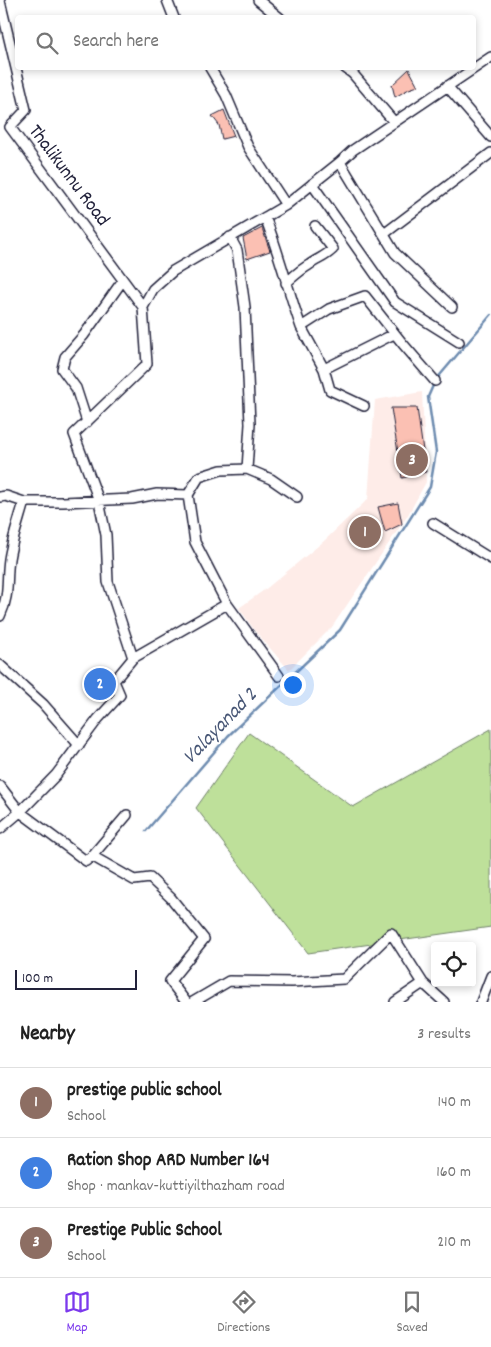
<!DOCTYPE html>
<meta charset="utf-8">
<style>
:root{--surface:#fff;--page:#f6f6f6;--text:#222;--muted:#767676;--line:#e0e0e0;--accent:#7c3aed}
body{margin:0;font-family:Dekko,sans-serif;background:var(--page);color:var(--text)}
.controls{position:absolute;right:15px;bottom:15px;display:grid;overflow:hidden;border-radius:5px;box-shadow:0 2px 8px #0003}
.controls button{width:45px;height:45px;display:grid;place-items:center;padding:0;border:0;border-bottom:1px solid var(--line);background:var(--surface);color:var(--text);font:25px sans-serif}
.scale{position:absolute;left:15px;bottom:12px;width:122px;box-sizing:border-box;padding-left:5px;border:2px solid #22223b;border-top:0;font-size:14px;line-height:18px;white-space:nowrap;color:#22223b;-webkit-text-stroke:4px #fff;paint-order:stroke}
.you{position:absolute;left:292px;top:684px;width:18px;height:18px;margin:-12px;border:4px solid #fff;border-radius:50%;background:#1a73e8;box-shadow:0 0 0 8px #1a73e833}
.badge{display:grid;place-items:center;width:32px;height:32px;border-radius:50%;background:var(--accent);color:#fff;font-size:16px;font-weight:700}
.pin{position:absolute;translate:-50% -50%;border:2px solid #fff;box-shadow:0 1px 5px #0006}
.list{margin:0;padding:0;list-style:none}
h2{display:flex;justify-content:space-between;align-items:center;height:65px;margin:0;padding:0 20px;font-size:21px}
h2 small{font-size:16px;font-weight:400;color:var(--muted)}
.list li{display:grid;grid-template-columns:32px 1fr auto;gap:15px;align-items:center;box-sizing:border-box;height:70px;padding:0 20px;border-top:1px solid var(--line)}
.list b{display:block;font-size:19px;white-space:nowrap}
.list p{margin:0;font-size:16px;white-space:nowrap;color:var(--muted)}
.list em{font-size:16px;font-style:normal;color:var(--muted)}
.icon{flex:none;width:28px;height:28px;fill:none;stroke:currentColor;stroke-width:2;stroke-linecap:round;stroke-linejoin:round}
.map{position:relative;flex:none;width:491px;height:1002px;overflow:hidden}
.search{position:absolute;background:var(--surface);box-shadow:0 2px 8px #0003;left:15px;right:15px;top:15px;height:55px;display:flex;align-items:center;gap:12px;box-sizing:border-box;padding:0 18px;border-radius:5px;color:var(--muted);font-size:19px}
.sheet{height:275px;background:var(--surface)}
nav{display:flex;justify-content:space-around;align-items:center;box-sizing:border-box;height:70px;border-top:1px solid var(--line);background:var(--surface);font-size:14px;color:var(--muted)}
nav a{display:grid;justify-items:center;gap:2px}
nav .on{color:var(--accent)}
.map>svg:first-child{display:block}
</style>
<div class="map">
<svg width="491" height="1002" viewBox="0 0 491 1002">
<rect width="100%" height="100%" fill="#fff"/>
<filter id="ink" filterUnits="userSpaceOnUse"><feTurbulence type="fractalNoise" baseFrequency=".02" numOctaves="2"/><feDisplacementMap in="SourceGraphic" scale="10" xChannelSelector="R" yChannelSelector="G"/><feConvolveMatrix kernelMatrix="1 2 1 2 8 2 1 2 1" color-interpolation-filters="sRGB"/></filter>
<g filter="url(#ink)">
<!-- built -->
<path fill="#feece8" d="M 422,392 L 426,482 L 408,515 L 332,627 L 289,670 L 255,631 L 239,608 L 267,588 L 324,541 L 368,499 L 375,400 Z"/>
<!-- green -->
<path fill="#bee09a" stroke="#70816a" d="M 491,729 L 491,927 L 308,953 L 196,808 L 249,733 L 353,807 Z"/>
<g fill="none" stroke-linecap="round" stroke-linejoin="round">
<!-- stream -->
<path stroke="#6e8cb0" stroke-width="2.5" d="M 146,831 L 228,736 L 340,630 L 430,487 L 436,452 L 428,397 L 435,381 L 491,315"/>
</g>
<!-- building -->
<path fill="#fbc0b3" stroke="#22223b" d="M 409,69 L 418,86 L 409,89 L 395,97 L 392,85 Z
M 224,110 L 234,136 L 222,139 L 219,125 L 212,116 Z
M 262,228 L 270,251 L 247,259 L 243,238 Z
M 391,408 L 417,408 L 426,472 L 402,478 Z
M 398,503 L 402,524 L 385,532 L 378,507 Z"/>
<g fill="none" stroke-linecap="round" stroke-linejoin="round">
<!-- minor casing -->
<g stroke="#22223b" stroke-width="12">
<path id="minor" d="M 167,0 L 174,18
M 258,0 L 280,18
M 0,1 L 26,110 L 10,127 L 143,307
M 210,68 L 226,95 L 248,147 L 286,205
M 345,68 L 353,74 L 394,122
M 447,86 L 491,137
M 340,162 L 395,253 L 452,307
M 312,184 L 395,302 L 459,342
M 265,217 C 279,253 288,290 301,327
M 384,234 L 491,153
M 230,237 L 237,250 L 245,307 L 250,424 L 247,469
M 286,283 C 293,277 300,270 309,265 C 317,259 325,257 333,249 L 315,226
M 324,369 L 394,334
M 364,406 L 330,390 L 324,369 L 301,327 L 329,309 L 365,296 L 403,344 L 435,381
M 87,422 L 76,388 L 62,369 L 65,357 L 84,335 L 123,280
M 188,495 L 195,542 L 227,604 L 279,676
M 0,497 L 6,496 L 24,502 L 63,502 L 132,499 L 157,494 L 188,495 L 199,477 L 221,470 L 247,469 L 271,479 L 297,497
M 433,523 L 491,559
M 0,616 C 10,595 6,580 9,559 C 12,540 19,520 24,502
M 133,658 L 227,604
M 0,665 L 43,704 L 79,745
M 0,786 L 20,812 L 86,861 L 92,856 L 134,880 L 150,878 L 171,898 L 204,939 L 170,981 L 186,1002
M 0,829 L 20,812 L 56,775 L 98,719 L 120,695 L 114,681 L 133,658 L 108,582 L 106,535 L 99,501 L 74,434 L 147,364 L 143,307 L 153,289 L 173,271 L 286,205 L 340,162 L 353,150 L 491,57
M 92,856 L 127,815
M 193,1002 L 229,981 L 292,982 L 344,979 L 391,933 L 423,983
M 395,1002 L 423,983 L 444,1002
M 481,1002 L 491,976"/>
</g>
<!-- minor -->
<use href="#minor" stroke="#fff" stroke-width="9"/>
</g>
</g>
<g text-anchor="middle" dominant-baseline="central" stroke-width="4" stroke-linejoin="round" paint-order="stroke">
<!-- street labels -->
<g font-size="20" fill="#22223b" stroke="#fff">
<text transform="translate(68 176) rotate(53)">Thalikunnu Road</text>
</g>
<!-- water labels -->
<g font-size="21" font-style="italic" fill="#485776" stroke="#fff">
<text transform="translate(221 727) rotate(-46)">Valayanad 2</text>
</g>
</g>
</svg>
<div class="controls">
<button><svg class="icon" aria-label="locate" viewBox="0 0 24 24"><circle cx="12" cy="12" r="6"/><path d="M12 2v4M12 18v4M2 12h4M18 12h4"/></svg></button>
</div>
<div class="scale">100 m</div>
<div class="you"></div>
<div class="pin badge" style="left:365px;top:532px;background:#8d6e63">1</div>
<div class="pin badge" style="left:100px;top:684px;background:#3f7fe0">2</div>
<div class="pin badge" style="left:412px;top:460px;background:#8d6e63">3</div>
<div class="search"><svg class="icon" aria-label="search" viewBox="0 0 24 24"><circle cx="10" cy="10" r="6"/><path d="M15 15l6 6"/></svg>Search here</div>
</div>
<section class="sheet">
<h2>Nearby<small>3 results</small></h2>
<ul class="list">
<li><span class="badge" style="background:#8d6e63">1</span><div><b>prestige public school</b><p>School</p></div><em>140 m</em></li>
<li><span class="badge" style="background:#3f7fe0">2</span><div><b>Ration Shop ARD Number 164</b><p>Shop · mankav-kuttiyilthazham road</p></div><em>160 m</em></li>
<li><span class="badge" style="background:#8d6e63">3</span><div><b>Prestige Public School</b><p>School</p></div><em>210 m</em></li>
</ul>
</section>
<nav>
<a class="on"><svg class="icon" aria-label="map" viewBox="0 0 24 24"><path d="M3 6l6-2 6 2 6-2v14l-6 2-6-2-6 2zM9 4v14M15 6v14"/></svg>Map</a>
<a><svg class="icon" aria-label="directions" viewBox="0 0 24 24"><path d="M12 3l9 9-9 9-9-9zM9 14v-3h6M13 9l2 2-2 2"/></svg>Directions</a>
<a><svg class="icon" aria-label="saved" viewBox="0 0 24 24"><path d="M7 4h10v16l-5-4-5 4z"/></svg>Saved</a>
</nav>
